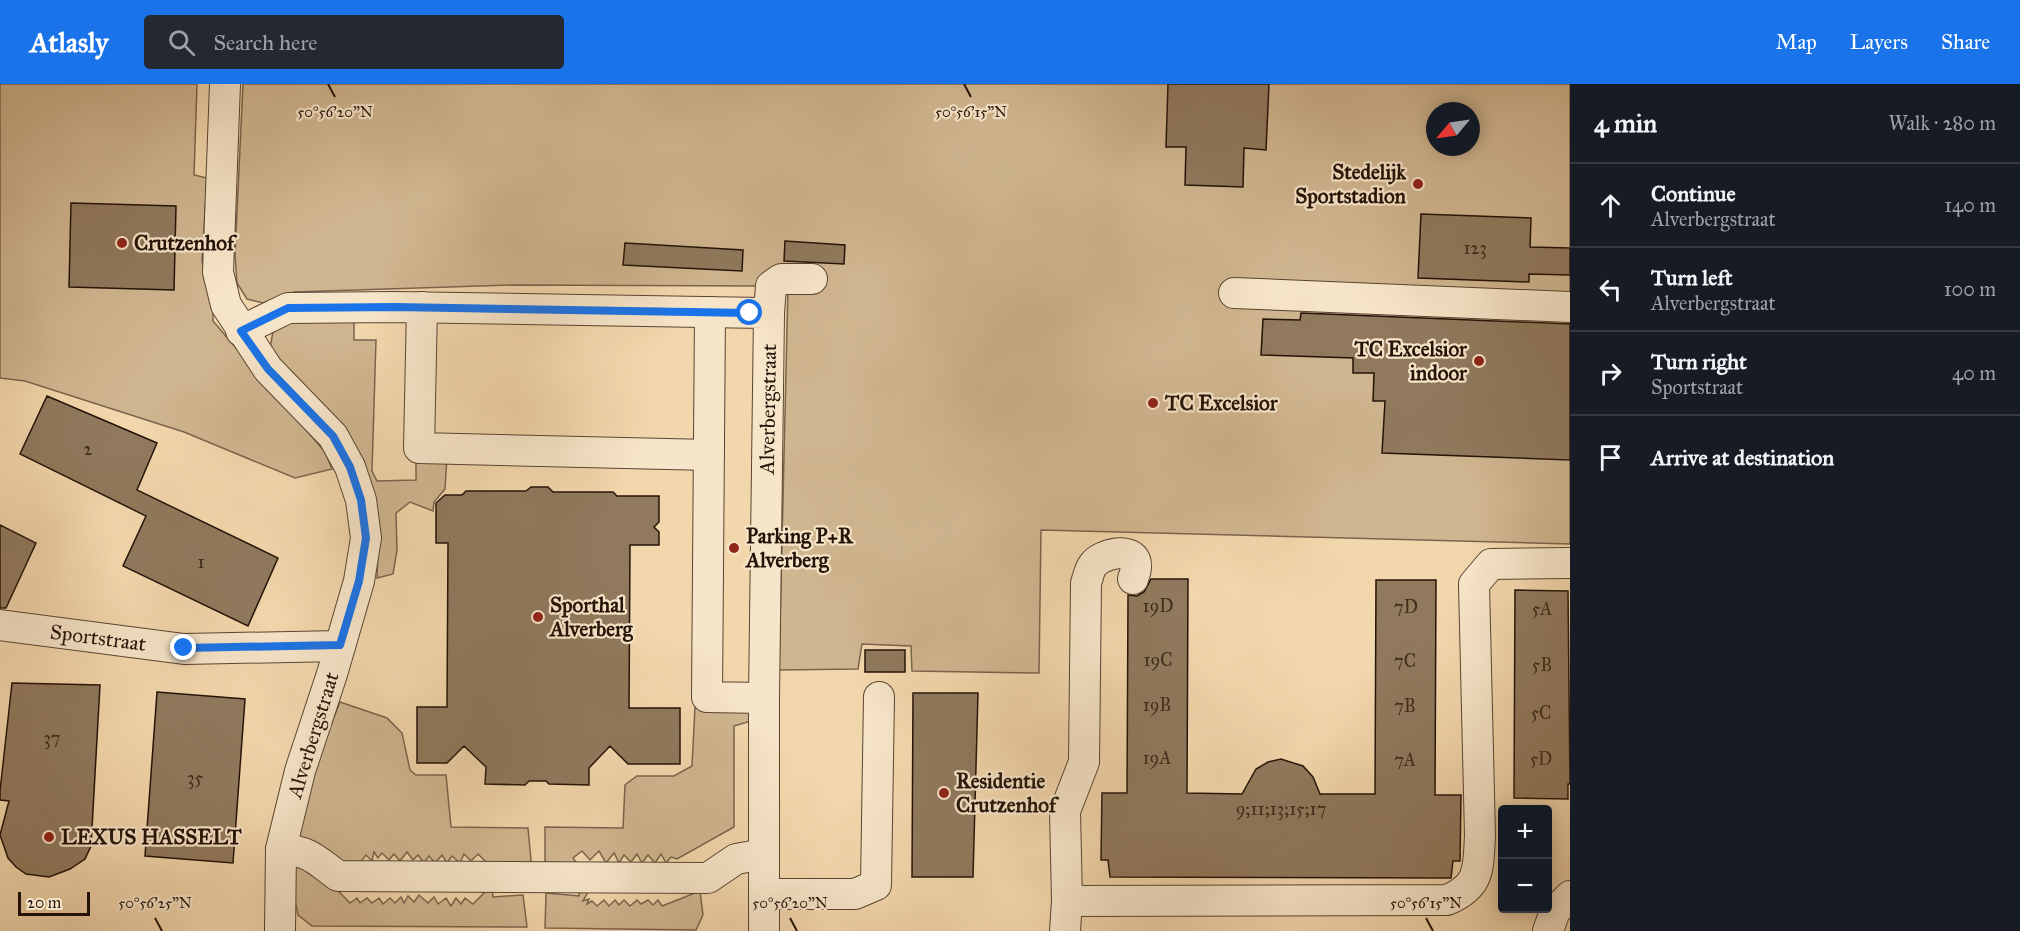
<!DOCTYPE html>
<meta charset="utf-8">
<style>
:root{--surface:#171b24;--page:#242831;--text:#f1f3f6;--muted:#9ea1a6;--line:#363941;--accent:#1a73e8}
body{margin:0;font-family:"IM FELL Great Primer",serif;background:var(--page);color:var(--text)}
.controls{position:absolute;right:18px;bottom:18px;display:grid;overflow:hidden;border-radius:6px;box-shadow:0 3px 15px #0003}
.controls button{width:54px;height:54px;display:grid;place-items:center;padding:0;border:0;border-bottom:2px solid var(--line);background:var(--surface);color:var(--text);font:30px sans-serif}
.compass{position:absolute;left:1426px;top:18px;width:54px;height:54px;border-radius:50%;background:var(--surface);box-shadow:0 3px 15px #0003;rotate:241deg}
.scale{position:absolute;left:18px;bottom:15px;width:72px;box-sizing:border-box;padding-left:6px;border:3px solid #241308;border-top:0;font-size:16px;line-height:21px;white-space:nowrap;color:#241308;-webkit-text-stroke:4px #f7e5c9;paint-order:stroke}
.stop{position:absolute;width:18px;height:18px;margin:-14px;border:4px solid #1a73e8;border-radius:50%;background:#fff}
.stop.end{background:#1a73e8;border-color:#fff;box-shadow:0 2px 6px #0008}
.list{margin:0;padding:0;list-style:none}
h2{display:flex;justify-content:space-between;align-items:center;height:78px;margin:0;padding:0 24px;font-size:26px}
h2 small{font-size:20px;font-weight:400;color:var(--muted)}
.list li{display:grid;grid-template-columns:39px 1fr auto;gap:18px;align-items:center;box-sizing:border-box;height:84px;padding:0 24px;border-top:2px solid var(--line)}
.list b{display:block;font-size:22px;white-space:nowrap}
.list p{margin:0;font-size:20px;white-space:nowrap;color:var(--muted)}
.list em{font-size:20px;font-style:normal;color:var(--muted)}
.icon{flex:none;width:33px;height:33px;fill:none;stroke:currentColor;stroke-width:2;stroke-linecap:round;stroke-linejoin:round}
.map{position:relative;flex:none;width:1570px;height:847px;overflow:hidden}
header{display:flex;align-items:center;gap:36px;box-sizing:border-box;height:84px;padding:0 30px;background:var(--accent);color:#fff}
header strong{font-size:28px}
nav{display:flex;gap:33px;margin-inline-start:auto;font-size:21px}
.search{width:420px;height:54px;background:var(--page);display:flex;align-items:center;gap:15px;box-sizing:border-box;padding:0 21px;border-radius:6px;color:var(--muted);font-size:22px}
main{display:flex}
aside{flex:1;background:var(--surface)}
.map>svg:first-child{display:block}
</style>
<header>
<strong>Atlasly</strong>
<div class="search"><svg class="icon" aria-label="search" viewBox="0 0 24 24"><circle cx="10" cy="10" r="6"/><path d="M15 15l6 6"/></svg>Search here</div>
<nav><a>Map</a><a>Layers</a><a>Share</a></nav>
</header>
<main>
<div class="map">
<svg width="1570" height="847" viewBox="0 0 1570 847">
<rect width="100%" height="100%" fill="#f3d7ac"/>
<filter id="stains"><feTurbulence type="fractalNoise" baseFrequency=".00333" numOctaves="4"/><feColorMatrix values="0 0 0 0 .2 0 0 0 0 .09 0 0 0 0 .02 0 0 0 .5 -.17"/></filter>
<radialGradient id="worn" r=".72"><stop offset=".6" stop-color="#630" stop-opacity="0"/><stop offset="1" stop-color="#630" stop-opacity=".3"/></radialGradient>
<!-- green -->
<path fill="#d0b690" stroke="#7a644c" stroke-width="1.5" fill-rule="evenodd" d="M 0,0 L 197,0 L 194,91 L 207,94 L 202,177 L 213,223 L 213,237 L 325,368 L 332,385 L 295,394 L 184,348 L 25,297 L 0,294 Z
M 243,0 L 1570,0 L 1570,460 L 1041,446 L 1039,589 L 912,587 L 911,562 L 862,560 L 858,585 L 779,586 L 788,202 L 512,201 L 294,208 L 263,219 L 247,215 L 237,199 L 235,171 ZM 1435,27 L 1471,27 L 1471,63 L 1435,63 Z
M 288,234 L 354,234 L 354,256 L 376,256 L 372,387 L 377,397 L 416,396 L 416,373 L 447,373 L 445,405 L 434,418 L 433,427 L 410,418 L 396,429 L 397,466 L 393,490 L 377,494 L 379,440 L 364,377 L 346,350 L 270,265 L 273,247 Z
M 340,618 L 387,634 L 402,649 L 410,686 L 416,691 L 446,691 L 451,743 L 528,744 L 532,787 L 495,787 L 478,770 L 471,777 L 464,770 L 460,779 L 452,772 L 447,779 L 442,771 L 435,779 L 429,772 L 424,779 L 418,771 L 413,776 L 407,768 L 400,777 L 394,770 L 389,776 L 382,769 L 378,774 L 374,768 L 372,777 L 366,771 L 357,782 L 332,778 L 298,755 L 311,691 Z
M 695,623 L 752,625 L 751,637 L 734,642 L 734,743 L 677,775 L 671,773 L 666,779 L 661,770 L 655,779 L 648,771 L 642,779 L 637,770 L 631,778 L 624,771 L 619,779 L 614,769 L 606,779 L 599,767 L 590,776 L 582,767 L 573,774 L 578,781 L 545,785 L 545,743 L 623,744 L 625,701 L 637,692 L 674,692 L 692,682 Z
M 310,778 L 350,819 L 357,814 L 360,819 L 367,814 L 372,819 L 379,814 L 383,820 L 390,814 L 395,819 L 401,813 L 404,819 L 408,812 L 414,818 L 419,811 L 428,819 L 434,813 L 438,820 L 446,814 L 451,822 L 456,814 L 461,820 L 465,814 L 473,820 L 492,801 L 493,813 L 523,811 L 527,843 L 312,842 L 298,831 L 294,812 L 295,781 Z
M 580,803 L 591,803 L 583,817 L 589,815 L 587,820 L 592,817 L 597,822 L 604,816 L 609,822 L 615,816 L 619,821 L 624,816 L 630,822 L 637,816 L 641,820 L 648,816 L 653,821 L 658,816 L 662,822 L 700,807 L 703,831 L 696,846 L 545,844 L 546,809 L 579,812 Z"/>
<!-- building -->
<path fill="#90795d" stroke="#241308" stroke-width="1.5" d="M 1168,0 L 1269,0 L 1266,66 L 1244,64 L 1243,103 L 1185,101 L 1186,63 L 1166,63 Z
M 71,119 L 176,122 L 174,206 L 69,203 Z
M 1421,130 L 1531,134 L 1530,163 L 1570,164 L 1570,191 L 1529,190 L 1529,198 L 1418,194 Z
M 785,157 L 845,161 L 844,180 L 784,177 Z
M 625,159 L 743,166 L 742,187 L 623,181 Z
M 1301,229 L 1570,240 L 1570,376 L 1382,369 L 1385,317 L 1373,317 L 1374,289 L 1353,289 L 1353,274 L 1261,271 L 1263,235 L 1300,236 Z
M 47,312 L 157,359 L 137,406 L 278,474 L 248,542 L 123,482 L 146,432 L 20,370 Z
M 531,403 L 548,403 L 553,408 L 613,408 L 617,412 L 659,412 L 659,438 L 654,443 L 659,448 L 659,461 L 630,461 L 629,624 L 680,624 L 680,680 L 628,680 L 610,662 L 589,684 L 589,701 L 549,700 L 546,697 L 529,697 L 525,701 L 485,700 L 486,683 L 464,662 L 447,679 L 417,679 L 417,623 L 447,623 L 448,459 L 436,459 L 436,419 L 445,411 L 462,411 L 466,407 L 526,407 Z
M 0,441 L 36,459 L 6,524 L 0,524 Z
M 1151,495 L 1188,495 L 1187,709 L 1242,710 L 1256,685 L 1268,678 L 1281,675 L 1303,682 L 1313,693 L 1320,710 L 1375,710 L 1376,496 L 1436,496 L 1435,711 L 1461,711 L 1460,777 L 1453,777 L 1451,794 L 1110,793 L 1108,776 L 1101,776 L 1102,709 L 1127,709 L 1128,511 L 1137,512 L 1144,508 Z
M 1515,506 L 1568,507 L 1570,700 L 1568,700 L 1568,715 L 1514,714 Z
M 865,566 L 905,566 L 905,588 L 865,588 Z
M 12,599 L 100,601 L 91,762 L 85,775 L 70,785 L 49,793 L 26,790 L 16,783 L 8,774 L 0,751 L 9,717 L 0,716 L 0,707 Z
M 157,608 L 245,615 L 233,779 L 145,772 Z
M 913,609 L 978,609 L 973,793 L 912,793 Z"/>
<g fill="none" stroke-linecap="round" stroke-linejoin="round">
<!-- minor casing -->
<g stroke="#584431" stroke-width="32">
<g id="minor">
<path d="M 225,0 L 218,188 L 226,221 L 268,285 L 333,352 L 350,383 L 361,416 L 366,454 L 359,497 L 332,590 L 300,687 L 281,765 L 280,847"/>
<path d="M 1234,209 L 1570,223"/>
<path d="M 422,223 L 419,364 L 709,371"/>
<path d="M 710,228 L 707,613 L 764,614"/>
<path d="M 769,229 L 771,202 L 781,195 L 812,195"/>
<path d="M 241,247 L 288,224 L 395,223 L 769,229 L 764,614 L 764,847"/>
<path id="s1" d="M 0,541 L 184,565 L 340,562"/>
<path d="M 281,765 C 310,767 316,776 338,792 L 708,794 L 736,775 L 764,770"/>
<path d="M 764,810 L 855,810 L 876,801 L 879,613"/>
<path d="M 1067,817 L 1447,816 C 1481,802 1478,784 1480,752 L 1474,500 L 1491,480 L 1570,479"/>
<path d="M 1065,847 L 1067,817 L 1065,727 L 1084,678 L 1086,499 C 1088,494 1089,486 1093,481 C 1100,470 1135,461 1136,481 C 1137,485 1134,491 1133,495"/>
<path d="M 1548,847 L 1555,827 L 1570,812"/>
</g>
</g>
<!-- minor -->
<use href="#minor" stroke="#f7e5c9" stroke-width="30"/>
</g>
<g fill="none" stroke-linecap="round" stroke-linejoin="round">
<!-- route -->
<path stroke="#1a73e8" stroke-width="8" d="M 184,564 L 340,561 L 359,497 L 366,454 L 361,416 L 350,383 L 333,352 L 268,285 L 241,247 L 288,224 L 395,223 L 750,229"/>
</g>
<!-- ticks -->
<path fill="none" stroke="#241308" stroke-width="2" d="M 328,0 L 335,13M 964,0 L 971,13M 155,834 L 162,847M 790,834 L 797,847M 1426,834 L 1433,847"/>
<!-- markers -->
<g fill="#8f2418" stroke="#f7e5c9" stroke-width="2">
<circle cx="1418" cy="100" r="6"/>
<circle cx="122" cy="159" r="6"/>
<circle cx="1479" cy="277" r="6"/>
<circle cx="1153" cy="319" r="6"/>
<circle cx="734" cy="464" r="6"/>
<circle cx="538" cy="533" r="6"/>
<circle cx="944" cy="709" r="6"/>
<circle cx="49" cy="753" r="6"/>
</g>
<g text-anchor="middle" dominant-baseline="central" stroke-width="4.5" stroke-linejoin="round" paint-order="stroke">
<!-- number labels -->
<g font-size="18" fill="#3f2c1d">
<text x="1475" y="164">123</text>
<text x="88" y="365">2</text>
<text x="201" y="478">1</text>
<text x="1158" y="522">19D</text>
<text x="1406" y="523">7D</text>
<text x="1542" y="525">5A</text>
<text x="1158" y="576">19C</text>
<text x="1405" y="577">7C</text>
<text x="1542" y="581">5B</text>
<text x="1157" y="621">19B</text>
<text x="1405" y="622">7B</text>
<text x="1541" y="629">5C</text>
<text x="52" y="654">37</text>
<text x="1157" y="674">19A</text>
<text x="1541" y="675">5D</text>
<text x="1405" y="676">7A</text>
<text x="195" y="694">35</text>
<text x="1281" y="725">9;11;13;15;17</text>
</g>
<!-- poi labels -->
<g font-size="21" font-weight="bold" fill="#241308" stroke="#f7e5c9" text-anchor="start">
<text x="1406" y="88" text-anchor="end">Stedelijk<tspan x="1406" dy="24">Sportstadion</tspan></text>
<text x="134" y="159">Crutzenhof</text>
<text x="1467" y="265" text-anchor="end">TC Excelsior<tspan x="1467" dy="24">indoor</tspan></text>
<text x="1165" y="319">TC Excelsior</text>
<text x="746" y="452">Parking P+R<tspan x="746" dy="24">Alverberg</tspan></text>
<text x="550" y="521">Sporthal<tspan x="550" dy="24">Alverberg</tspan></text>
<text x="956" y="697">Residentie<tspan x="956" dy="24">Crutzenhof</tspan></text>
<text x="61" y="753">LEXUS HASSELT</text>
</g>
<!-- street labels -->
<g font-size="21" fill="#241308" stroke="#f7e5c9">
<text transform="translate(768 325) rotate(-89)">Alverbergstraat</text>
<text stroke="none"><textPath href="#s1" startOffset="99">Sportstraat</textPath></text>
<text transform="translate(313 651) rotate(-73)">Alverbergstraat</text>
</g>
</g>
<g font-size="15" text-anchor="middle" fill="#241308" stroke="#f7e5c9" stroke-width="4.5" stroke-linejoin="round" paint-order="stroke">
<text x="335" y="33">50°56'20"N</text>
<text x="971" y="33">50°56'15"N</text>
<text x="155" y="824">50°56'25"N</text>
<text x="790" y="824">50°56'20"N</text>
<text x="1426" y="824">50°56'15"N</text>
</g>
<rect width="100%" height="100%" filter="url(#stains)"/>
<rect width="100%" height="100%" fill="url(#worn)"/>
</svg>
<div class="controls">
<button>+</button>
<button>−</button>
</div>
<svg class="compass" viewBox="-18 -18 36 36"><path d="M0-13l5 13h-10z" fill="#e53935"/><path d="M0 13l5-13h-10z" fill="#9ea1a6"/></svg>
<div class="scale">20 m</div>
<div class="stop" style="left:750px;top:229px"></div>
<div class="stop end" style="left:184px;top:564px"></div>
</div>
<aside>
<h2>4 min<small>Walk · 280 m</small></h2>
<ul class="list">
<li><svg class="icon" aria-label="ahead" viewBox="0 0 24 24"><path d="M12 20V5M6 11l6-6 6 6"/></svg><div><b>Continue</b><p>Alverbergstraat</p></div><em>140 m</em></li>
<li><svg class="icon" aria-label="left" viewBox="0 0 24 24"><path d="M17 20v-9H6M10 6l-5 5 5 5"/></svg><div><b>Turn left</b><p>Alverbergstraat</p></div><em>100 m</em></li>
<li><svg class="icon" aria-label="right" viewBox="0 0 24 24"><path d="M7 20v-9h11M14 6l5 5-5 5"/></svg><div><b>Turn right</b><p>Sportstraat</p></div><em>40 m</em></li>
<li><svg class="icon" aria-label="arrive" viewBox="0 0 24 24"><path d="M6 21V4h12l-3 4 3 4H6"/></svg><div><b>Arrive at destination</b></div></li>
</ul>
</aside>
</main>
